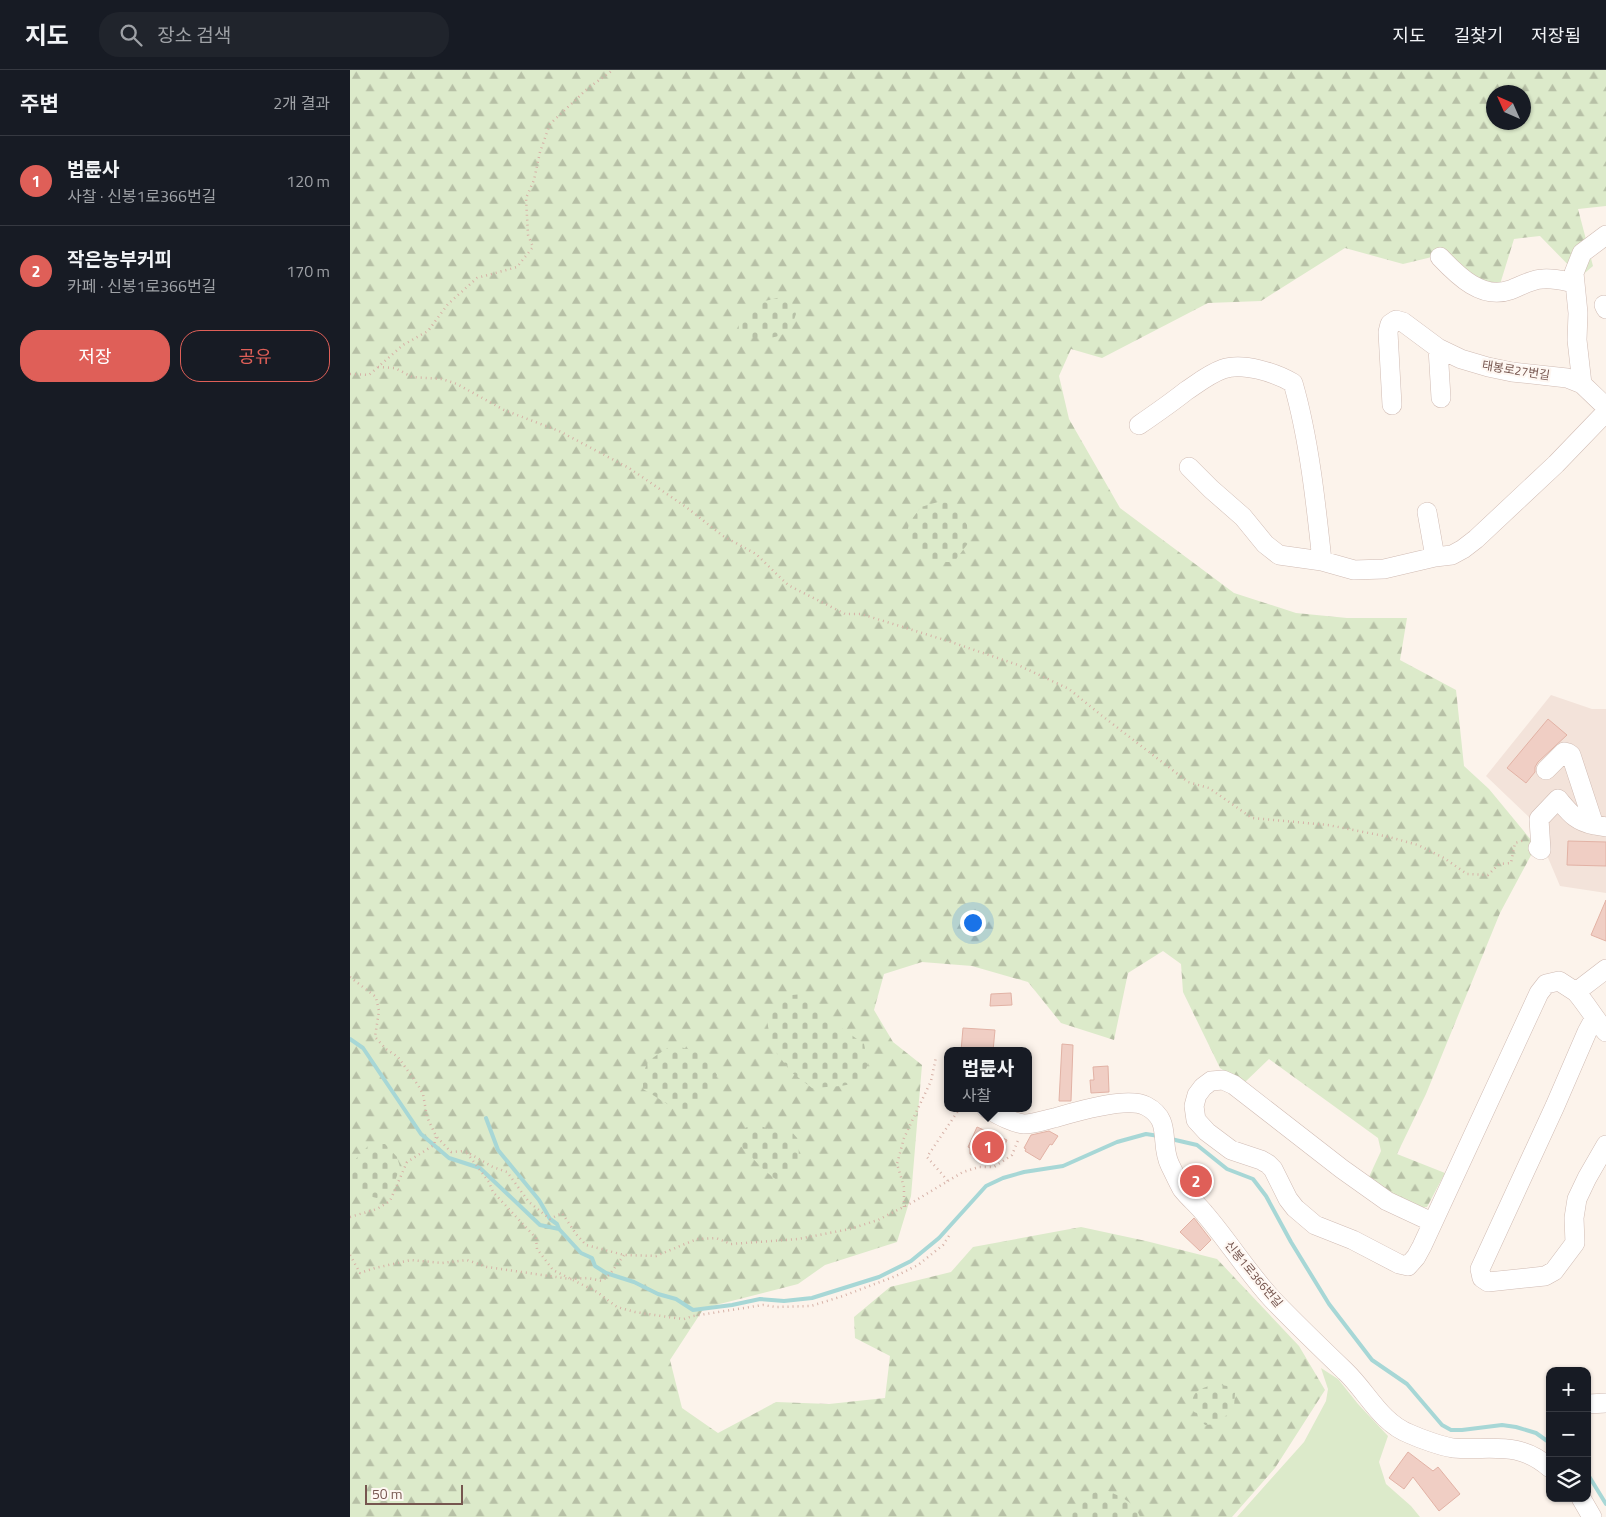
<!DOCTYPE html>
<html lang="ko">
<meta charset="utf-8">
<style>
:root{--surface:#171b24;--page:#20242c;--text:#f1f3f6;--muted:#9ea1a6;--line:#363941;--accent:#df5f58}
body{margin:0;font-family:"Titillium Web","Noto Sans KR",sans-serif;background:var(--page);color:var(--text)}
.controls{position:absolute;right:15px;bottom:15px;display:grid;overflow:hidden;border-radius:10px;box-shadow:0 1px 4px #0004}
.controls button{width:45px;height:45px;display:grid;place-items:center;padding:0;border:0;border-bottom:1px solid var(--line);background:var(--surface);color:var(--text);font:25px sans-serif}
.compass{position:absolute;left:1136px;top:15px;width:45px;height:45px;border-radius:50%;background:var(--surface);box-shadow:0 1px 4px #0004;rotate:315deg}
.scale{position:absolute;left:15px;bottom:12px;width:98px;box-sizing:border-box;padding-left:5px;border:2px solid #76564f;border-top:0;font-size:14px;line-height:18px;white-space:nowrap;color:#76564f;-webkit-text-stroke:4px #fef7f2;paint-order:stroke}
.you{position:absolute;left:622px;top:852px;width:18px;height:18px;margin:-12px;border:4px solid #fff;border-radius:50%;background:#1a73e8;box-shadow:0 0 0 8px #1a73e833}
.badge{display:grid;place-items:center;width:32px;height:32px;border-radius:50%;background:var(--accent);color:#fff;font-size:16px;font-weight:700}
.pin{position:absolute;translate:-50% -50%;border:2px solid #fff;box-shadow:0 1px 5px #0006}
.popup{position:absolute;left:594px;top:977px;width:88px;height:65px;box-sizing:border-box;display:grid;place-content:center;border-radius:10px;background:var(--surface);filter:drop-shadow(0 1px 4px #0005);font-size:16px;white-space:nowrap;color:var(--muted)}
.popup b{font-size:19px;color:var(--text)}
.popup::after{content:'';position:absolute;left:50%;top:100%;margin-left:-10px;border:10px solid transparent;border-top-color:var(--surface)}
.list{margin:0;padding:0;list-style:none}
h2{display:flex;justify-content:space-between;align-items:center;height:65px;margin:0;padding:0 20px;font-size:21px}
h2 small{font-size:16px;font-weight:400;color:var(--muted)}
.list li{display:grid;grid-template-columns:32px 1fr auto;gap:15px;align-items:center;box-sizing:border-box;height:90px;padding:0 20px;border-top:1px solid var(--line)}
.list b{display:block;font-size:19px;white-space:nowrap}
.list p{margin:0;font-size:16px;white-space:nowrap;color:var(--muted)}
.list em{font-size:16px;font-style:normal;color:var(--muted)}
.actions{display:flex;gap:10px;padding:15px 20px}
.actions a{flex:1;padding:11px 0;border:1px solid var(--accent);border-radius:20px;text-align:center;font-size:18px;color:var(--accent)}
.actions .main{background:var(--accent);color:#fff}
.icon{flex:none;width:28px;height:28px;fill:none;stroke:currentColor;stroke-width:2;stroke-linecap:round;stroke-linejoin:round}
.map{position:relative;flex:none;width:1256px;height:1447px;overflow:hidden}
header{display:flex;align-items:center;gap:30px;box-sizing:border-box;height:70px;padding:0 25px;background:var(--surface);border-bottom:1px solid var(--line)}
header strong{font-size:24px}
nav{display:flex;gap:28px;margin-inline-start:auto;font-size:18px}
.search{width:350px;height:45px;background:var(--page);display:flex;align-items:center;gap:12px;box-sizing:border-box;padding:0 18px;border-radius:20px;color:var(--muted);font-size:19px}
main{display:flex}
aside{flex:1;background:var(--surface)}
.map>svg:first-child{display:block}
</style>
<header>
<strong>지도</strong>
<div class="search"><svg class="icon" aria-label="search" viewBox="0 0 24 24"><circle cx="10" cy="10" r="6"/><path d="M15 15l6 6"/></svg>장소 검색</div>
<nav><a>지도</a><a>길찾기</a><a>저장됨</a></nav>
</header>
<main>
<aside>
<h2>주변<small>2개 결과</small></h2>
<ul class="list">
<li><span class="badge">1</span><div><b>법륜사</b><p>사찰 · 신봉1로366번길</p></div><em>120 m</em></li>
<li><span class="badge">2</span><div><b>작은농부커피</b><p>카페 · 신봉1로366번길</p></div><em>170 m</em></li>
</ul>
<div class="actions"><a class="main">저장</a><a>공유</a></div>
</aside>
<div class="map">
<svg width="1256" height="1447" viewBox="0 0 1256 1447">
<defs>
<pattern id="forest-firs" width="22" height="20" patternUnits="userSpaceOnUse" patternTransform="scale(1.25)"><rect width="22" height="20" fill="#dceaca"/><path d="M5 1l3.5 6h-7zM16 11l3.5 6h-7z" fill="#b7c0a6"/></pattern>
<pattern id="cemetery-stones" width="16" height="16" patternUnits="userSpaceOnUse" patternTransform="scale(1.25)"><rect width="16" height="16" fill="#dceaca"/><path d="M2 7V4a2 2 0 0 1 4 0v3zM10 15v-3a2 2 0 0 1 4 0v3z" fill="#b7c0a6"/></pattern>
</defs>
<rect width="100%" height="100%" fill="#fcf3eb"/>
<!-- residential -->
<path fill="#f3e3da" d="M 1201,625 L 1242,639 L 1256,639 L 1256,823 L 1210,816 L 1182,750 L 1136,706 Z"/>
<!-- green -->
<path fill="#dceaca" d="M 971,1298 L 988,1309 L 1008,1334 L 1038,1366 L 1029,1392 L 1036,1414 L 1061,1436 L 1070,1447 L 887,1447 L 954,1372 L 976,1331 L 978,1319 Z"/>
<!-- forest -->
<path fill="url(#forest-firs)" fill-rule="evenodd" d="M 0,0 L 1256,0 L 1256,136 L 1228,139 L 1243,196 L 1230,207 L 1190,166 L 1164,169 L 1147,224 L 1086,186 L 1053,194 L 995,178 L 911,231 L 858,233 L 752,288 L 721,279 L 709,306 L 719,349 L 770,438 L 884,523 L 946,543 L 997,548 L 1057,548 L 1050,590 L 1106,620 L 1114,696 L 1139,719 L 1186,776 L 1150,843 L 1076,1024 L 1047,1084 L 1095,1103 L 1077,1137 L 1068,1138 L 1018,1109 L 1031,1081 L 1028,1068 L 919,989 L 893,1014 L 870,998 L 833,922 L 831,894 L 813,881 L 778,903 L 764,970 L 711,953 L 678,912 L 622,896 L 572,892 L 534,904 L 524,940 L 543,972 L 572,995 L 561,1126 L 547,1172 L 475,1195 L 448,1214 L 354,1238 L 320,1290 L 332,1338 L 368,1363 L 426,1332 L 479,1334 L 535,1328 L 540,1286 L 505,1268 L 504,1247 L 540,1217 L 601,1202 L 623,1177 L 731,1157 L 796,1171 L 867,1189 L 949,1276 L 975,1320 L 925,1398 L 882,1447 L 0,1447 ZM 1144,22 L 1174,22 L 1174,52 L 1144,52 Z"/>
<!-- cemetery -->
<path fill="url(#cemetery-stones)" d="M 439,225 L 446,244 C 437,272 423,267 398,268 L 389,261 L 388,248 L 411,232 Z
M 588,432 L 604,433 L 617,455 L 619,472 L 604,492 L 580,492 L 556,470 L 559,453 L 571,437 Z
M 453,924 L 490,957 L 514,974 L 518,993 L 512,1012 L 491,1016 L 462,1018 L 441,1002 L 422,977 L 417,951 L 421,937 L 432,926 Z
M 322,975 L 354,983 L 367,1005 L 352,1029 L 339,1041 L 319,1035 L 293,1019 C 293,989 299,991 322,975 Z
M 408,1055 L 423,1061 L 440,1060 L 448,1069 L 449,1087 L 442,1104 L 429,1112 L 414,1100 L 388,1073 C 390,1057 393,1058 408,1055 Z
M 20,1074 L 35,1074 L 47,1087 L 50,1097 L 43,1117 L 27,1128 L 14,1125 L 0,1114 L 0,1095 Z
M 864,1314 L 877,1316 L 885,1323 L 884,1337 L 868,1354 L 855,1355 L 841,1338 C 843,1320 848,1320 864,1314 Z
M 753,1419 C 767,1425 785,1431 790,1447 L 716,1447 C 725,1431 736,1426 753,1419 Z"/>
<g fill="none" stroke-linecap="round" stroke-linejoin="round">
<!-- stream -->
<path stroke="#a7d7d6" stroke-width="4" d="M 0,969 L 13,978 L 71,1064 L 99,1088 L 130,1098 L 190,1155 L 209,1159 L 231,1183 L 242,1188 L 245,1196 L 256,1203 L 284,1212 L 308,1224 L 326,1229 L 343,1240 L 382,1235 L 410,1229 L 434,1231 L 462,1228 L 529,1207 L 561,1191 L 589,1168 L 636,1116 L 653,1108 L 674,1102 L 713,1096 L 767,1072 L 796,1064 L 809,1066
M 136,1048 L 148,1080 L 189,1130 L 200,1149 L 207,1154 L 209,1159
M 821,1069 L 847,1075 L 877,1099 L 903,1109 L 916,1126 L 941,1172 L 979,1234 L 1022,1290 L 1057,1314 L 1092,1355 L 1101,1360 L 1112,1360 L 1152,1355 L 1166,1357 L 1186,1363 L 1200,1373
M 1237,1403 L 1256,1434"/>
</g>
<!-- building -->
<path fill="#f0cec4" stroke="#e2b2a5" d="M 1198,649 L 1217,665 L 1188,692 L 1185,697 L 1185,702 L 1176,713 L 1157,698 Z
M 1218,771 L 1256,772 L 1256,796 L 1217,795 Z
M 1256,830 L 1256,871 L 1241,865 Z
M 661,923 L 662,935 L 640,936 L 641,924 Z
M 613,958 L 645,960 L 643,981 L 611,981 Z
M 712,974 L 723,975 L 721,1031 L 709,1031 Z
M 758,996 L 759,1022 L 741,1023 L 740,1010 L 744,1010 L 743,997 Z
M 627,1057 L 657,1070 L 649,1088 L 646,1087 L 643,1094 L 620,1084 L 620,1078 L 618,1077 Z
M 699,1061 L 708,1066 L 702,1075 L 700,1074 L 690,1090 L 675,1081 L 676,1079 L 674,1078 L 681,1065 Z
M 844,1148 L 861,1170 L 850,1181 L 830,1162 Z
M 1058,1382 L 1083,1401 L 1088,1397 L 1110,1424 L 1089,1441 L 1063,1407 L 1054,1419 L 1039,1408 Z"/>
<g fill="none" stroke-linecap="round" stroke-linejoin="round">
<!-- minor casing -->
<g stroke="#d0bbb3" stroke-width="20">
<path id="minor" d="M 1090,187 C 1108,206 1132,230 1160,220 C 1171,216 1182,209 1193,209 C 1204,208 1214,211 1224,213
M 1254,235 L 1256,239
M 1088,278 L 1091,328
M 1232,314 L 1227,270 L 1228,243 L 1224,203 L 1232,183 L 1256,165
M 1042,335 L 1038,262 L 1040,254 L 1046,250 L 1053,252 L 1088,278 L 1111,289 L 1138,297 L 1162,302 L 1217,308 L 1232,314 L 1256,337
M 789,355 C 805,344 821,333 836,321 C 848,313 859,304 873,299 C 893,292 926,303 943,313 C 959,368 966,434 972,491
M 839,397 L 861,419 L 893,447 L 915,474 L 929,485 L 972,491 L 1004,500 L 1034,499 L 1085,487 L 1102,485 L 1113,479 L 1126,469 L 1206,394 L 1256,342
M 1077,442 L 1085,487
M 1196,700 L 1214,682 L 1218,683 L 1221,685 L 1244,755 L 1256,757
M 1188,778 L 1191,780 L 1189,749 L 1208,729 C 1220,743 1225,751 1244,755
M 1226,922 C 1237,935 1245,949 1256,962
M 1244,949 L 1237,962 L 1205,1036 L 1130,1199 L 1132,1208 L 1138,1212 L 1195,1206 L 1204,1201 L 1225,1173 L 1224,1148 L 1227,1129 L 1237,1108 L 1256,1075
M 636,1038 C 647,1044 662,1053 674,1054 C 684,1054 695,1050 704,1048 C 725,1042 777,1026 796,1036 C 823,1050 809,1073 820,1095 C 824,1103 828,1112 832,1119 C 839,1128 848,1135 855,1144 C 879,1172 898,1203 923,1230 C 947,1255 971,1278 996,1302 C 1017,1322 1031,1353 1060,1364 C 1071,1369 1091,1376 1103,1378 C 1141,1381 1168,1370 1200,1398
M 1082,1152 L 1037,1131 L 992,1099 L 884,1015 L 873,1010 L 861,1011 L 853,1017 L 847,1025 L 844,1036 L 846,1050 L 857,1062 L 881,1080 L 911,1090 L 918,1094 L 923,1099 L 938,1129 L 945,1138 L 965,1155 L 1003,1170 L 1049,1194 L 1058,1196 L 1066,1187 L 1072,1176 L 1189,923 L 1196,914 L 1209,911 L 1226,922 L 1256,899
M 1239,1334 L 1256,1333
M 1231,1428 L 1242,1447"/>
</g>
<!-- path -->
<path stroke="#d6b1a7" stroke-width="2.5" stroke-dasharray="1 4" stroke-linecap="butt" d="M 28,297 L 45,298 L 62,307 L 92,309 L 107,314 L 154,340 L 209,361 L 279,398 L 336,437 L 373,466 L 406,484 L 438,515 L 495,544 L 511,544 L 601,572 L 668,595 L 719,619 L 751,645 L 838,712 L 859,718 L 902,748 L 978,755 L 1039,767 L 1068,775 L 1094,788 L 1117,804 L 1138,805 L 1149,794 L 1161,793 L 1165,773 L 1175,770
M 0,304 L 19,305 L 53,275 L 78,261 L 98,234 L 127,208 L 167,197 L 183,177 L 178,165 L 176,128 L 184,110 L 190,82 L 200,54 L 237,19 L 263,0
M 0,907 L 26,927 L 29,941 L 25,967 L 36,979 L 48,987 L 68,1015 L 73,1024 L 77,1047 L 86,1066 L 101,1082 L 115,1081 L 143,1097 L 157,1102 L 179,1132 L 200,1149 L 212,1143 L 226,1164 L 236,1175 L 274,1185 L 306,1186 L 347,1169 L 366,1168 L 381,1174 L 448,1169 L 500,1159 L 528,1150 L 563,1132 L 598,1111 L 577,1087 L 610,1038
M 117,1083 L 139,1112 L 143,1122 L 186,1168 L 187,1179 L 203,1200 L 247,1222 L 267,1237 L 285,1242 L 318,1247 L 334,1249 L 343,1246 L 413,1235 L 426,1237 L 461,1236 L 493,1226 L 546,1206 L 568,1195 L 593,1175 L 599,1166
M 598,1111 L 613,1102 L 629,1097 L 644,1097 L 662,1085 L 669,1068
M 554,1137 L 554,1117 L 547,1094 L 554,1068 L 581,1011 L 586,987
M 0,1147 L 27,1139 L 40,1131 L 57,1092 L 84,1075 L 86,1067
M 0,1185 L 10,1203 L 25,1198 L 61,1190 L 92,1193 L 117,1190 L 137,1197 L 220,1209 L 238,1208 L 252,1211 L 260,1204 L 274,1185"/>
<!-- minor -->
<use href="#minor" stroke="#fff" stroke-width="19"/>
</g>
<g text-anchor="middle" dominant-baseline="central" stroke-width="4.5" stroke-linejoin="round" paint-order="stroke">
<!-- street labels -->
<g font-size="12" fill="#76564f" stroke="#fef7f2">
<text transform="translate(1166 300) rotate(9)">태봉로27번길</text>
<text transform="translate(904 1204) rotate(50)">신봉1로366번길</text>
</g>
</g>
</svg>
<div class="controls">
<button>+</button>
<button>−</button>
<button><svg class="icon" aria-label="layers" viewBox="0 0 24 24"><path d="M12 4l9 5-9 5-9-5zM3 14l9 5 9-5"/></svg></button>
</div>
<svg class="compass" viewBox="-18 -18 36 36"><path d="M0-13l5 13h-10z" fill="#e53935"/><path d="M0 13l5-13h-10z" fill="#9ea1a6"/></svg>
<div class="scale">50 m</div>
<div class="you"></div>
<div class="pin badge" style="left:638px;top:1077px">1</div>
<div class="popup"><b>법륜사</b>사찰</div>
<div class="pin badge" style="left:846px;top:1111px">2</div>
</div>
</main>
